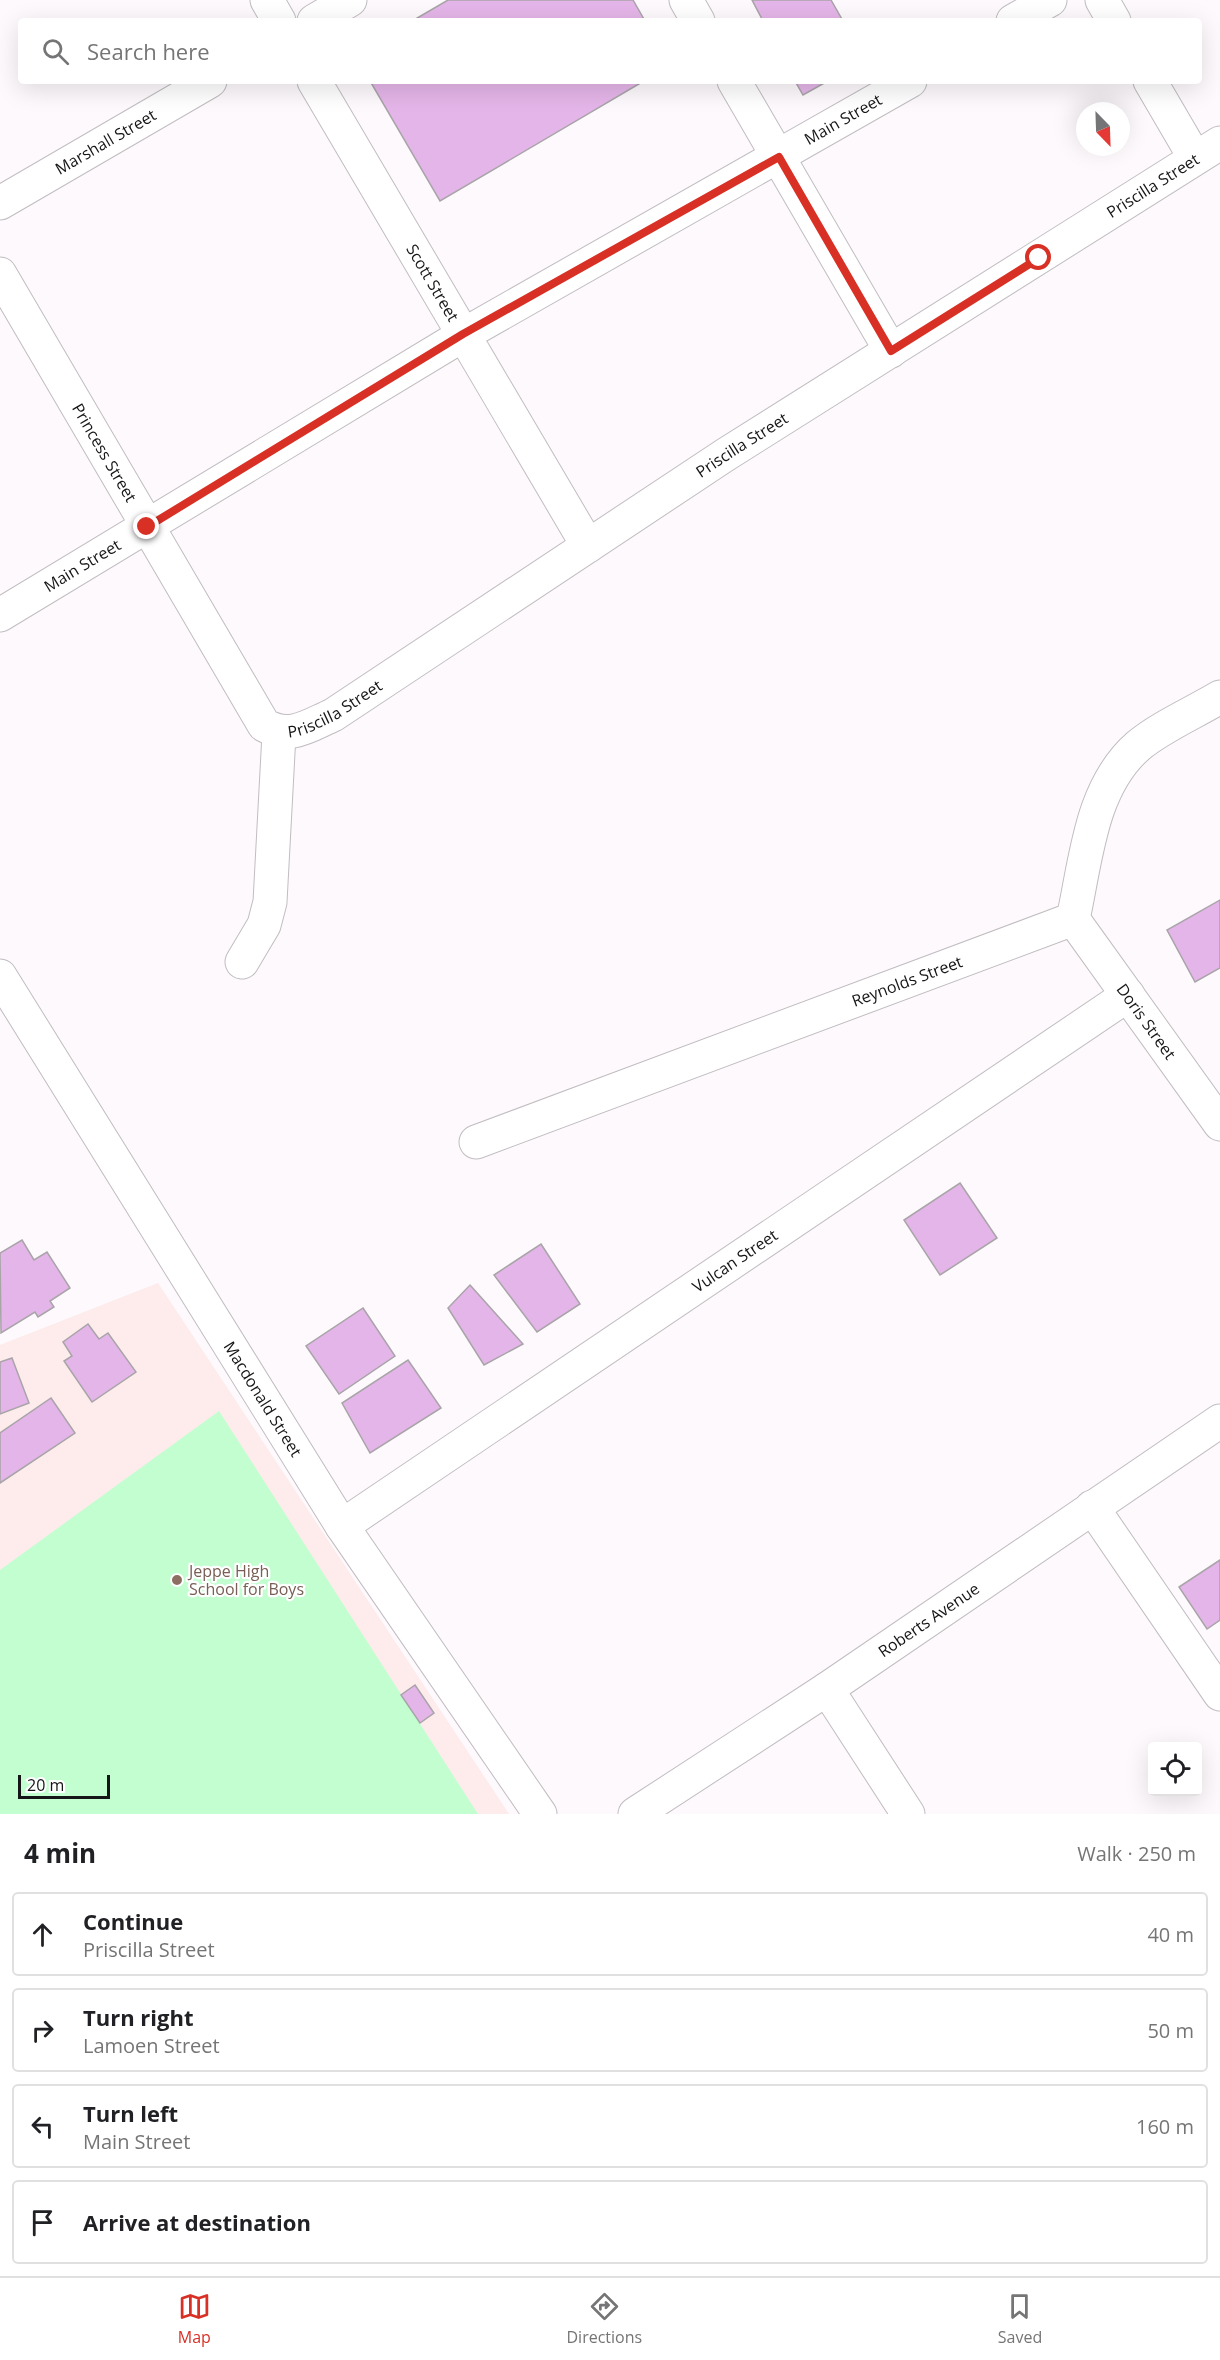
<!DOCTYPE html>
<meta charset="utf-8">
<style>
:root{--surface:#fff;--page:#f2f2f2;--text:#202124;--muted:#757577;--line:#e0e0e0;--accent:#d93025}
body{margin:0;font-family:"Open Sans",sans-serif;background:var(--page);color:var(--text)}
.controls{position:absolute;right:18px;bottom:18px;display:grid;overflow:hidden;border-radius:6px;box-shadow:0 6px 24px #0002}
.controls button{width:54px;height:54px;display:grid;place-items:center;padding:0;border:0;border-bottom:2px solid var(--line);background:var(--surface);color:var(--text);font:30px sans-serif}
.compass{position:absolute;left:1076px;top:102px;width:54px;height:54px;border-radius:50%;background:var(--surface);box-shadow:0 6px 24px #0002;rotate:157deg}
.scale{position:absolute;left:18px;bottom:15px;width:92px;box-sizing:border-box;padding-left:6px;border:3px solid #161517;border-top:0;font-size:16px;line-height:21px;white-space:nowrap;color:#161517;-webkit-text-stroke:4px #fff;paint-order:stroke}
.stop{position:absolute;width:18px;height:18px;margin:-14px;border:4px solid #d93025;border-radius:50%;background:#fff}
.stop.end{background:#d93025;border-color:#fff;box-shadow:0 2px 6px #0008}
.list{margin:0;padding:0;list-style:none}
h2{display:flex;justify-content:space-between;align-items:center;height:78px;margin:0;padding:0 24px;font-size:26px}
h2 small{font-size:20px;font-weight:400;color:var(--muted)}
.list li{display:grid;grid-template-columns:39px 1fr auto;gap:18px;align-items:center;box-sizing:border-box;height:84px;margin:0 12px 12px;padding:0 12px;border:2px solid var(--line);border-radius:6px}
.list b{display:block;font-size:22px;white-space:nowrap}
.list p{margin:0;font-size:20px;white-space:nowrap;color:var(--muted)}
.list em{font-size:20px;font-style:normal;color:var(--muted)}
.icon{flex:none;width:33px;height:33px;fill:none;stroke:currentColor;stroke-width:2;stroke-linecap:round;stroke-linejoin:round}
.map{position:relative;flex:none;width:1220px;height:1814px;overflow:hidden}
.search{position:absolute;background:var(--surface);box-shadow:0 6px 24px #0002;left:18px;right:18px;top:18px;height:66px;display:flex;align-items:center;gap:15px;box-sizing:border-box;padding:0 21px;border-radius:6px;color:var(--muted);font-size:22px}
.sheet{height:462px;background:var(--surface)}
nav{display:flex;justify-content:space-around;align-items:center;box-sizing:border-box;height:84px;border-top:2px solid var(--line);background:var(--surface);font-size:16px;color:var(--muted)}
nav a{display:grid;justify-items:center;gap:3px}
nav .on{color:var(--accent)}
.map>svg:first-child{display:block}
</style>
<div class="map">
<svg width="1220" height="1814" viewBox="0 0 1220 1814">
<rect width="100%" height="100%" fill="#fdf9fd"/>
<!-- education -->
<path fill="#fdeceb" d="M 158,1283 L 509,1814 L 0,1814 L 0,1345 Z"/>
<!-- green -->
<path fill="#c3fed1" d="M 219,1411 L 478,1814 L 0,1814 L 0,1570 Z"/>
<!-- building -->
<path fill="#e4b5e8" stroke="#a8a4a8" stroke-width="1.5" d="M 448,0 L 633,0 L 645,21 L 412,21 Z
M 752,0 L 831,0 L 843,21 L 763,21 Z
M 370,81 L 644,81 L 440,201 Z
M 795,81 L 828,81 L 803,95 Z
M 1220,900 L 1220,968 L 1195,982 L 1167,930 Z
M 960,1183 L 997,1238 L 940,1275 L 904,1220 Z
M 22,1240 L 34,1260 L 47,1252 L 70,1288 L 50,1301 L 54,1307 L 38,1317 L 35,1312 L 1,1333 L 0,1253 Z
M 541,1244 L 580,1304 L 537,1332 L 494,1275 Z
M 470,1285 L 523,1344 L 484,1365 L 448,1308 Z
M 363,1308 L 395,1356 L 339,1394 L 306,1346 Z
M 88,1324 L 99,1339 L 108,1333 L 136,1372 L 92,1402 L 64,1361 L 72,1356 L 63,1342 Z
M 12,1358 L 29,1403 L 0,1414 L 0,1362 Z
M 408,1360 L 441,1408 L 370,1453 L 342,1403 Z
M 51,1398 L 75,1433 L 0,1483 L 0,1433 Z
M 1220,1560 L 1220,1620 L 1207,1629 L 1179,1587 Z
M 415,1685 L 434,1713 L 420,1723 L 401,1695 Z"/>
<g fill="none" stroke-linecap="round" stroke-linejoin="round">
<!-- minor casing -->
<g stroke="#c1bdc1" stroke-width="35">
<g id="minor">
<path d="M 267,0 L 279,21"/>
<path d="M 686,0 L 698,21"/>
<path d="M 1102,0 L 1114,21"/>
<path d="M 314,21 L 350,0"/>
<path d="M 1013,21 L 1050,0"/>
<path id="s1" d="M 314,81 L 588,546"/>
<path d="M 734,81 L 891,351"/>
<path d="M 1150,81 L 1195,158"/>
<path id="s2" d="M 0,203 L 210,81"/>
<path id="s3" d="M 0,274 L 264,725 C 290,740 308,726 333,715 L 725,455 L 1220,143"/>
<path id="s4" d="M 0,615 L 463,335 L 910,81"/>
<path id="s5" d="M 1073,919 L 1220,1124"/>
<path d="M 242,962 L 264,925 L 270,902 L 279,734"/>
<path id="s6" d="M 0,976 L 342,1526 L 540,1814"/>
<path id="s7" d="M 476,1142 L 1073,919 C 1086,861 1090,788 1138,746 C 1159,728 1195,712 1220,697"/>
<path d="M 1092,1507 L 1220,1694"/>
<path id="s8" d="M 342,1526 L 1128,995"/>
<path d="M 827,1689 L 908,1814"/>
</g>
</g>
<!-- major casing -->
<g stroke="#c1bdc1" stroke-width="35">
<g id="major">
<path id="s9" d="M 635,1814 L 827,1689 L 1220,1421"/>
</g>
</g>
<!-- minor -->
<use href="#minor" stroke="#fff" stroke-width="33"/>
<!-- major -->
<use href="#major" stroke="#fff" stroke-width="33"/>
</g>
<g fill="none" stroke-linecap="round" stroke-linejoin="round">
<!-- route -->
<path stroke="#d93025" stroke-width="8" d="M 147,527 L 463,334 L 779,157 L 891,351 L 1039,258"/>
</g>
<!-- markers -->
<circle fill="#8d6e63" stroke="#fff" stroke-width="2" cx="177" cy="1580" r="6"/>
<g text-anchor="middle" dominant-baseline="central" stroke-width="4.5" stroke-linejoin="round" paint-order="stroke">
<!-- street labels -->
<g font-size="16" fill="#161517" stroke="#fff">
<text stroke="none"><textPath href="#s4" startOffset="978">Main Street</textPath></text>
<text stroke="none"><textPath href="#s2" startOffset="122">Marshall Street</textPath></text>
<text stroke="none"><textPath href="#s3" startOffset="1572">Priscilla Street</textPath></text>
<text stroke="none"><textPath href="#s1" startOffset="234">Scott Street</textPath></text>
<text stroke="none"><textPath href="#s3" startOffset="1086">Priscilla Street</textPath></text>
<text stroke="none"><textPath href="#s3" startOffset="207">Princess Street</textPath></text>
<text stroke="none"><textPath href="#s4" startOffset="96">Main Street</textPath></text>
<text stroke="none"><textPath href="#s3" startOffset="600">Priscilla Street</textPath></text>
<text stroke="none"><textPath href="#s7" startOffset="460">Reynolds Street</textPath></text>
<text stroke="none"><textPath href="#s5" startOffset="126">Doris Street</textPath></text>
<text stroke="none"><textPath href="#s8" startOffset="474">Vulcan Street</textPath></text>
<text stroke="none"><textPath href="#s6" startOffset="498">Macdonald Street</textPath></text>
<text stroke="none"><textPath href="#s9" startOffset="352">Roberts Avenue</textPath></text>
</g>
<!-- education labels -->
<g font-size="16" fill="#785e54" stroke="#fff" text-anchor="start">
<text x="189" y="1571">Jeppe High<tspan x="189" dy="18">School for Boys</tspan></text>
</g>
</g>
</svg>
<div class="controls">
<button><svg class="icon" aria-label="locate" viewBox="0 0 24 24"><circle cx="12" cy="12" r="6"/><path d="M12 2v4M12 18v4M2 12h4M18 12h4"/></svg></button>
</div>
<svg class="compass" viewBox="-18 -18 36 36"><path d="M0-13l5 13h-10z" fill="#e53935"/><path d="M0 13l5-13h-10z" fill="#757577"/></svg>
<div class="scale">20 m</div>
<div class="stop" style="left:1039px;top:258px"></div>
<div class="stop end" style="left:147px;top:527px"></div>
<div class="search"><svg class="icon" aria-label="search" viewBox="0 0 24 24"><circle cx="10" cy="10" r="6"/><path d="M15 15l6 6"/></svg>Search here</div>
</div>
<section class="sheet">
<h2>4 min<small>Walk · 250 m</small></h2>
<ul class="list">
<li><svg class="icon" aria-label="ahead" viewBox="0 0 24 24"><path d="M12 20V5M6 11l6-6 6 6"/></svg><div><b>Continue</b><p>Priscilla Street</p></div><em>40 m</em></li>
<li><svg class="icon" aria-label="right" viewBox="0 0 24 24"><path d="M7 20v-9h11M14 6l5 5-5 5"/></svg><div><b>Turn right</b><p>Lamoen Street</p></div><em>50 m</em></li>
<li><svg class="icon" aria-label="left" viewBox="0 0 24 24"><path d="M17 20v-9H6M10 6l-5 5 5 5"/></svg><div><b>Turn left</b><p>Main Street</p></div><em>160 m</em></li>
<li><svg class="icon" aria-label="arrive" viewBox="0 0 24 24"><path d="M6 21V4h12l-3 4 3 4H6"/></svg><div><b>Arrive at destination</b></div></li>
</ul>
</section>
<nav>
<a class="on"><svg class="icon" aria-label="map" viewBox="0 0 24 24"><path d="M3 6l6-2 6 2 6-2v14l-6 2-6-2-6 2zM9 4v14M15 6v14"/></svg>Map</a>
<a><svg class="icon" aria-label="directions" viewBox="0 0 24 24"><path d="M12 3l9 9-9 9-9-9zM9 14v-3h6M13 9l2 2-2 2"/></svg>Directions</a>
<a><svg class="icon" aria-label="saved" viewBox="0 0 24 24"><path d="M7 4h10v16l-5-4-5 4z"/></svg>Saved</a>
</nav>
